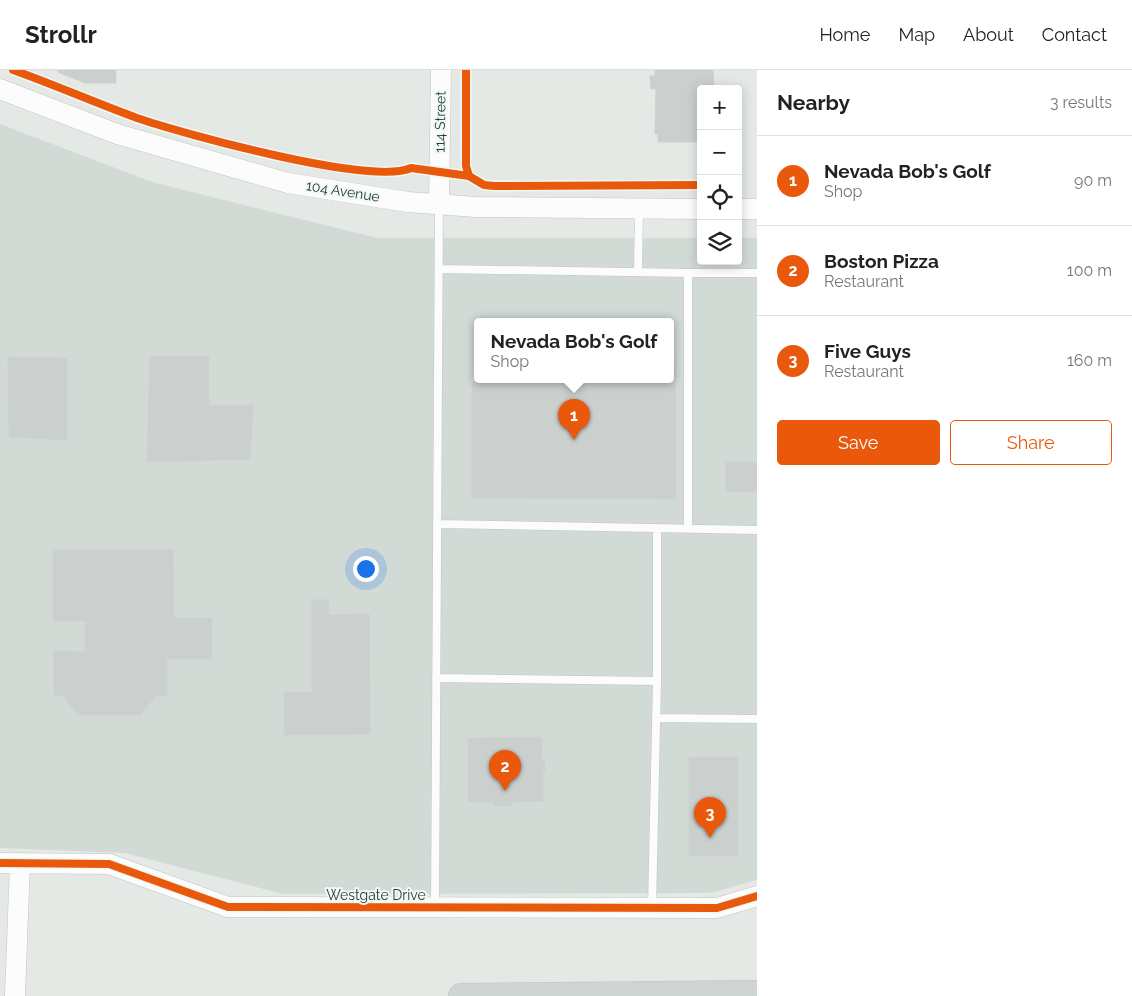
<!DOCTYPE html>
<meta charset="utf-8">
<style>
:root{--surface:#fff;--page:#f6f6f6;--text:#222;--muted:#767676;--line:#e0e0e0;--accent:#ea580c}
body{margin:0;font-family:Raleway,sans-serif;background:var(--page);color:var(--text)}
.controls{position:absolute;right:15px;top:15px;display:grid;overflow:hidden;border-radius:5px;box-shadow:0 2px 12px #0003}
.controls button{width:45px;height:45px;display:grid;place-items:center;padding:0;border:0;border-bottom:1px solid var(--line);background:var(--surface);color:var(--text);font:25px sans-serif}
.you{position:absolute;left:365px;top:498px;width:18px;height:18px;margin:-12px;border:4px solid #fff;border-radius:50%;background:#1a73e8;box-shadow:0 0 0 8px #1a73e833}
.badge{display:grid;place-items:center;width:32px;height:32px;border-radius:50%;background:var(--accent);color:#fff;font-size:16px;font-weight:700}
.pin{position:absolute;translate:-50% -41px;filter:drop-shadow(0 1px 2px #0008)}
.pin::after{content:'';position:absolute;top:26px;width:18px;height:15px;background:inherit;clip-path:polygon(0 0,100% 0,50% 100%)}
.popup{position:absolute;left:474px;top:248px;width:200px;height:65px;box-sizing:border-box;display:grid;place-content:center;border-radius:5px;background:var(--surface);filter:drop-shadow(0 1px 4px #0005);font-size:16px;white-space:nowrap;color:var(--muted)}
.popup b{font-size:19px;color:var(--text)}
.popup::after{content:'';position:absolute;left:50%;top:100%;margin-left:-10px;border:10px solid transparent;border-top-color:var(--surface)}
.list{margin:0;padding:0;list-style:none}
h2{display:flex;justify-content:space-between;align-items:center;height:65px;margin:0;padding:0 20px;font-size:21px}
h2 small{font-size:16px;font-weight:400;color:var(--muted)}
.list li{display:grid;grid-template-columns:32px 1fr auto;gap:15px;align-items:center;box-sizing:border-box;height:90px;padding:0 20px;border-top:1px solid var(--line)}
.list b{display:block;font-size:19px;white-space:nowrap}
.list p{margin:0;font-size:16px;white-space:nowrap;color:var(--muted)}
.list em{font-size:16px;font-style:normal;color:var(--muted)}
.actions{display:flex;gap:10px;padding:15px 20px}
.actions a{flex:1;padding:11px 0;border:1px solid var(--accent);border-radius:5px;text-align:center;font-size:18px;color:var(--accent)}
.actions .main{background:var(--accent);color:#fff}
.icon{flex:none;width:28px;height:28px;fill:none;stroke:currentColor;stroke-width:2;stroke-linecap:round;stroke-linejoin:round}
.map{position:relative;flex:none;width:757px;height:926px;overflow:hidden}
header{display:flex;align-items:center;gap:30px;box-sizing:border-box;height:70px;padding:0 25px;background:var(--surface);border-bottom:1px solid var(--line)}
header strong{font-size:24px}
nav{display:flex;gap:28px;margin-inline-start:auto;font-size:18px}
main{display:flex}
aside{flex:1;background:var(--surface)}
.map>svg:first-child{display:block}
</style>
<header>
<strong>Strollr</strong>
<nav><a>Home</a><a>Map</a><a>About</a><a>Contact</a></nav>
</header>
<main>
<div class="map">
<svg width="757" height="926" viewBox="0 0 757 926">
<rect width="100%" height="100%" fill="#e4e9e6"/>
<!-- built -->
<path fill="#d2dad6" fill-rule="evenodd" d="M 0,54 L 152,112 L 377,168 L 701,168 L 701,191 L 738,191 L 738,168 L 757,168 L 757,810 L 710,823 L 283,824 L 125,783 L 0,778 ZM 478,251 L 670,251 L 670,309 L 478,309 Z"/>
<!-- building -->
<path fill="#cbd0ce" stroke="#cdd2cf" d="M 58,0 L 116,0 L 116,13 L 85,13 L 58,2 Z
M 655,0 L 713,0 L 714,17 L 701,19 L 701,72 L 658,72 L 658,64 L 655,64 L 656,19 L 651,19 L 650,6 L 655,6 Z
M 670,284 L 675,284 L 676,429 L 472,428 L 472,312 L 533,313 L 533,309 L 670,309 Z
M 150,286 L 209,287 L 209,336 L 253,335 L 250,389 L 147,392 Z
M 8,287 L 67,288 L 67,370 L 9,367 Z
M 726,392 L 757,392 L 757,422 L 726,422 Z
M 53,480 L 173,480 L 174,548 L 212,548 L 212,589 L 167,589 L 167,626 L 156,626 L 142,642 L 142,645 L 78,645 L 64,626 L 54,626 L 54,581 L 85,582 L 85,551 L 53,551 Z
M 312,530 L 329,530 L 329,545 L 369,544 L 370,664 L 284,665 L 284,622 L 312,622 Z
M 542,667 L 542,690 L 545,690 L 545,701 L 543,701 L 543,731 L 511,732 L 511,736 L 494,736 L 494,732 L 468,732 L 468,668 Z
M 689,687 L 738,687 L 738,786 L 689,786 Z"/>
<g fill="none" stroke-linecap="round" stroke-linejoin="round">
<!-- service casing -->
<g stroke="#c1c6c3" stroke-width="9">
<path id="service" d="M 439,199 L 688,203 L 688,458
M 638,202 L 639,139
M 688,203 L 757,203
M 437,454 L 757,460
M 436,608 L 657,611
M 656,648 L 757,649
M 435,837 L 439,134
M 652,838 L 657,611 L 657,458"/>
</g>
<!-- tertiary casing -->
<g stroke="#c1c6c3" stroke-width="21">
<path id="tertiary" d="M 0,19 L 117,64 L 288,113 L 408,132 L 476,137 L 701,139
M 439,134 L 441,0
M 738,139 L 757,139
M 0,793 L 109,794 L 228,837 L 717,838 L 757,826
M 15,926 L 20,793"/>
</g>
<!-- primary casing -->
<g stroke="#bdc5c2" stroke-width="26">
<path id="primary" d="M 461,926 L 757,923"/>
</g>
<!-- service -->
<use href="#service" stroke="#fbfcfb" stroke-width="8"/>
<!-- tertiary -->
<use href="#tertiary" stroke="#fbfcfb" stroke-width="20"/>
<!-- primary -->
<use href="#primary" stroke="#ced5d2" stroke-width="25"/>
<!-- cycleway casing -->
<g stroke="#f2f8f5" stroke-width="11">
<path id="cycleway" d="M 13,0 C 55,15 96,33 137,48 C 184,64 372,116 411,98 L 469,106 L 484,115 L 494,116 L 701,115
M 466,0 L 466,96 L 469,106
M 0,793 L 109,794 L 228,837 L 717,838 L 757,826"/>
</g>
<!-- cycleway -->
<use href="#cycleway" stroke="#e8590c" stroke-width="8"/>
</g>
<g text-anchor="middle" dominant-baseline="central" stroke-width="4" stroke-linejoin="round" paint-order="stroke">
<!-- street labels -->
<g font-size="14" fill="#233c32" stroke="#f2f8f5">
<text transform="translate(440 52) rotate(-89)">114 Street</text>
<text transform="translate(343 121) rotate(9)">104 Avenue</text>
<text x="376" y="825">Westgate Drive</text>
</g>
</g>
</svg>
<div class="controls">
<button>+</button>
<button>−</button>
<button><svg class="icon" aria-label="locate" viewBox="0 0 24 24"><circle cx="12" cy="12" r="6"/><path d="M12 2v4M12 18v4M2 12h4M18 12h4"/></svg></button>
<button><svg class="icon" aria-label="layers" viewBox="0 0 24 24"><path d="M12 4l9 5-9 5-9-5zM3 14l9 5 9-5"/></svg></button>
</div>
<div class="you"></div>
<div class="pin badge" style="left:574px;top:370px">1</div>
<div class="popup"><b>Nevada Bob's Golf</b>Shop</div>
<div class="pin badge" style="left:505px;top:721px">2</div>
<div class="pin badge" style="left:710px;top:768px">3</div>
</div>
<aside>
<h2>Nearby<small>3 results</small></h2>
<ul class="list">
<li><span class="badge">1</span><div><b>Nevada Bob's Golf</b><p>Shop</p></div><em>90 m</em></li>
<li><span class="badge">2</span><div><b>Boston Pizza</b><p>Restaurant</p></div><em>100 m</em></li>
<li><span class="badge">3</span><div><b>Five Guys</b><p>Restaurant</p></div><em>160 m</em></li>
</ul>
<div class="actions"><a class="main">Save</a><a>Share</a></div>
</aside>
</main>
